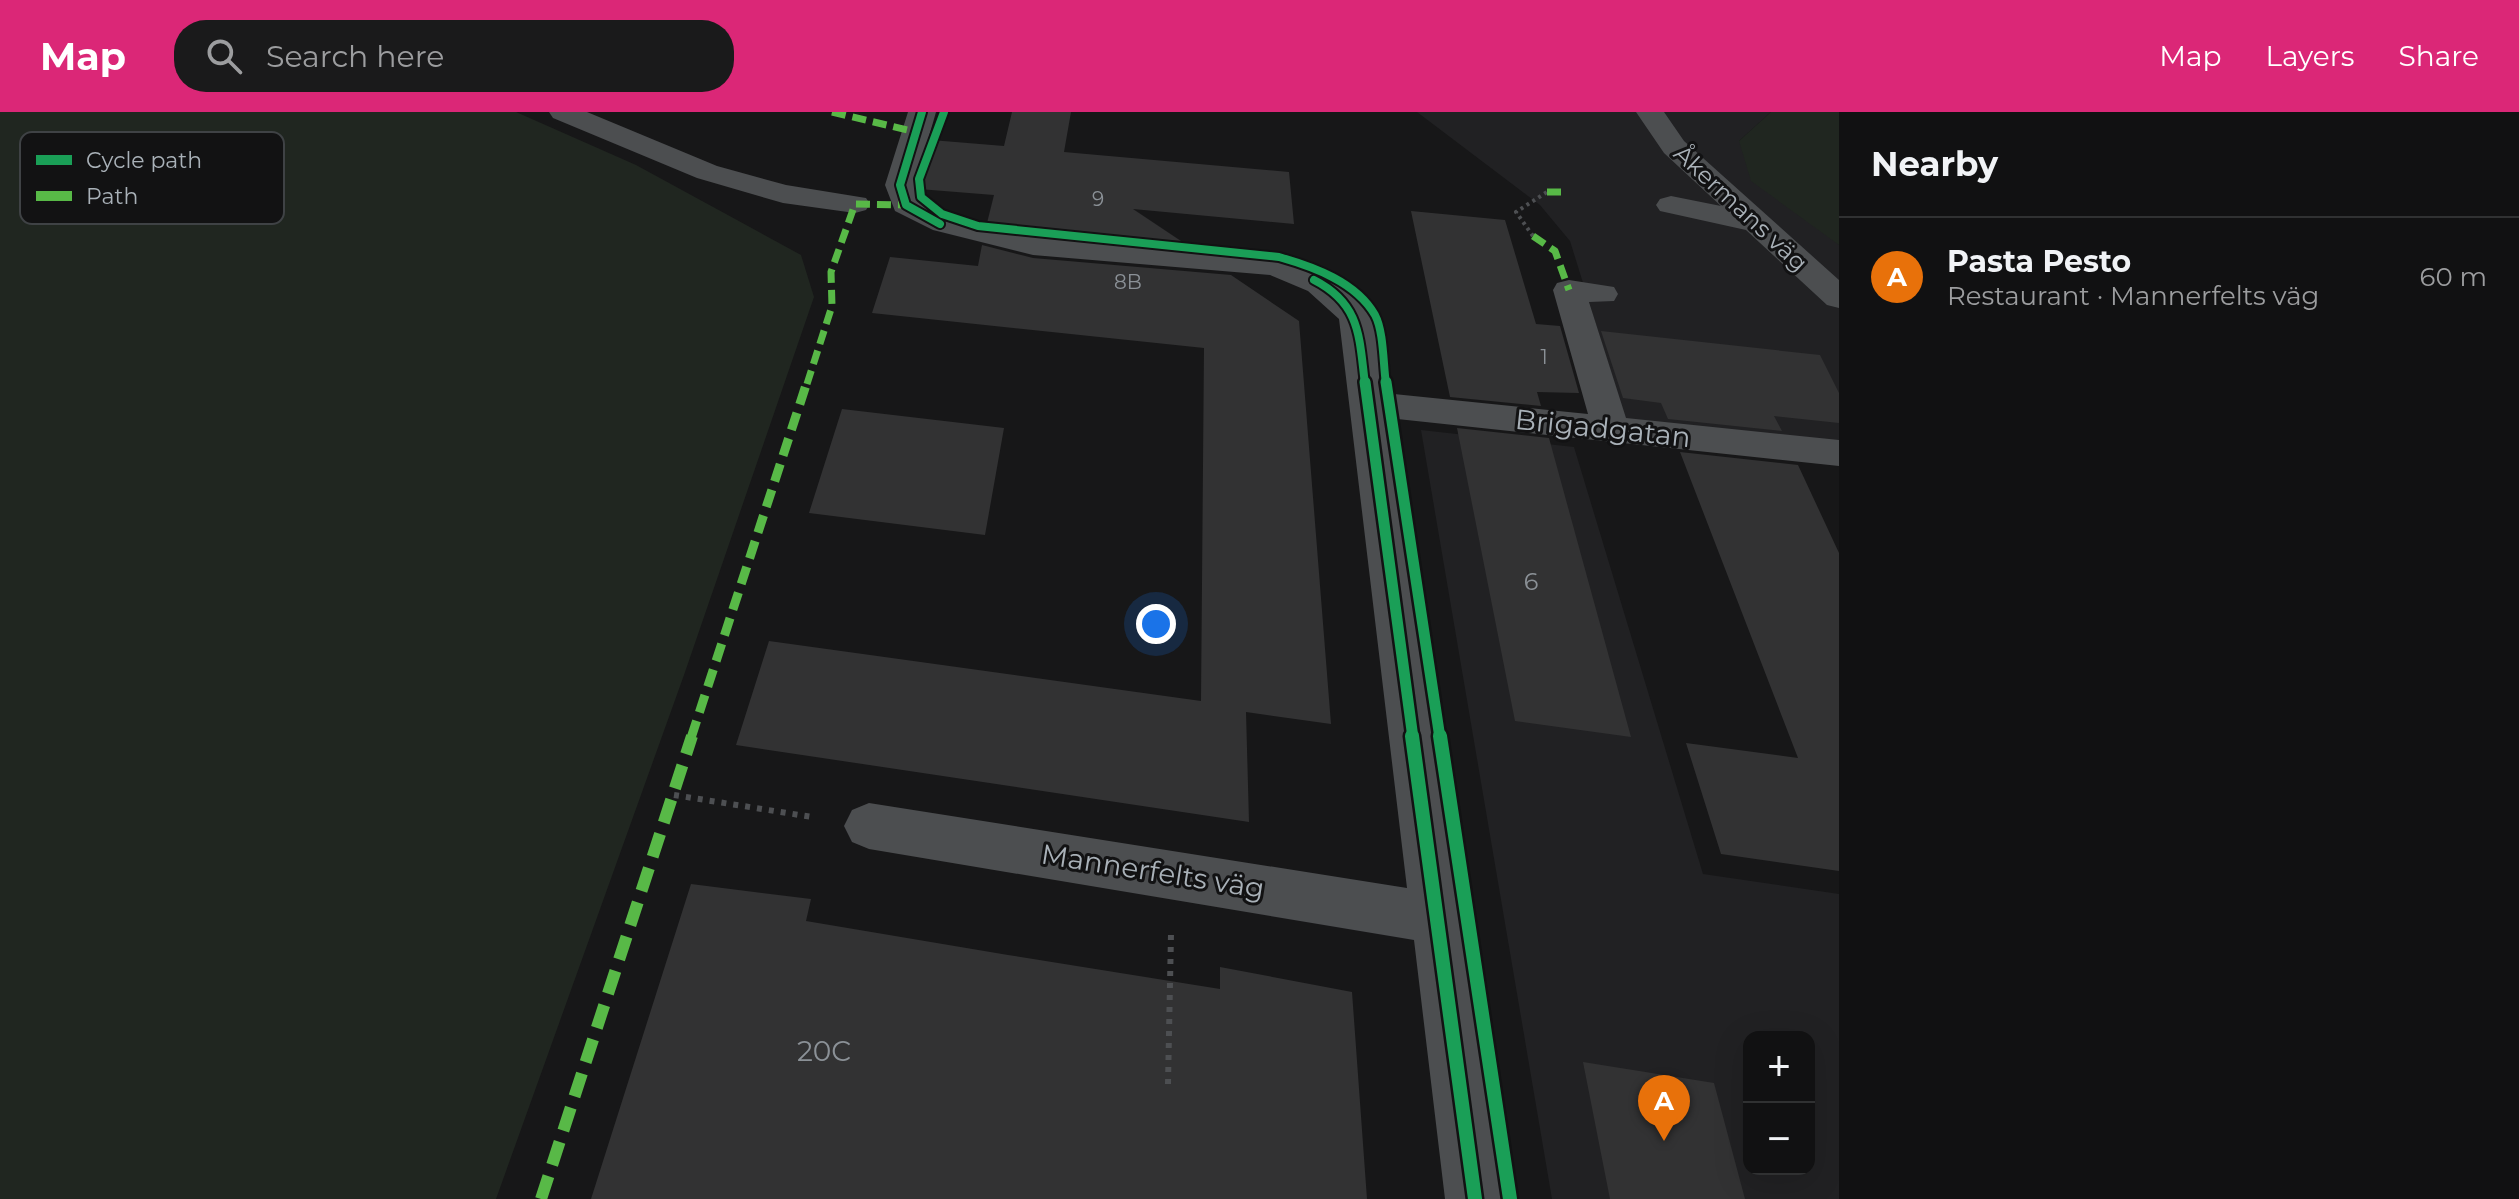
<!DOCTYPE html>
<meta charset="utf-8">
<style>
:root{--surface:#111112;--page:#1a1a1b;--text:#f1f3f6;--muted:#9c9d9f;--line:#303132;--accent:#db2777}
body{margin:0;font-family:Montserrat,sans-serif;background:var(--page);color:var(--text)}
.controls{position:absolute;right:24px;bottom:24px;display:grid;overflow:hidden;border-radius:16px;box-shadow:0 8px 32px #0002}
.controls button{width:72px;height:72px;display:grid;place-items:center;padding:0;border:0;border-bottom:2px solid var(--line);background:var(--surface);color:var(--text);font:40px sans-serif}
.you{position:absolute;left:1156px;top:512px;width:28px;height:28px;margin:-20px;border:6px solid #fff;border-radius:50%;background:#1a73e8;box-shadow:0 0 0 12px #1a73e833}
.badge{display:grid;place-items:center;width:52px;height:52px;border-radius:50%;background:var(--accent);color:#fff;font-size:26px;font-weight:700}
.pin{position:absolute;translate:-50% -66px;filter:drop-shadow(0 2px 4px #0008)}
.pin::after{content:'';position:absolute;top:42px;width:28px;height:24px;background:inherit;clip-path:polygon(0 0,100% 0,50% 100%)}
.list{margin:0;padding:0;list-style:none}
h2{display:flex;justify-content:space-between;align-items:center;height:104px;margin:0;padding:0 32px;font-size:34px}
h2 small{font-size:26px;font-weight:400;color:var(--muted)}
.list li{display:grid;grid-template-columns:52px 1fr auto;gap:24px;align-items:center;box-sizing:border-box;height:120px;padding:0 32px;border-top:2px solid var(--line)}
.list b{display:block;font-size:30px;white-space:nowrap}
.list p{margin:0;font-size:26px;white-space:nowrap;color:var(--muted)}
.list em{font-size:26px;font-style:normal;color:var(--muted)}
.icon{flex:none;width:44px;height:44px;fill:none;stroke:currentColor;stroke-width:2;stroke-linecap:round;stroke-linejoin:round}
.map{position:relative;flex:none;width:1839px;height:1087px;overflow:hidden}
header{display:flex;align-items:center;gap:48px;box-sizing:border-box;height:112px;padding:0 40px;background:var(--accent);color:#fff}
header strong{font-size:38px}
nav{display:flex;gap:44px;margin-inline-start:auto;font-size:28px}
.search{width:560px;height:72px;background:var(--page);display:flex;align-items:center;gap:20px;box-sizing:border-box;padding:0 28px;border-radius:32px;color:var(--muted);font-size:30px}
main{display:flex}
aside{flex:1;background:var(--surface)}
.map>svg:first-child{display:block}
</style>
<header>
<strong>Map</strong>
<div class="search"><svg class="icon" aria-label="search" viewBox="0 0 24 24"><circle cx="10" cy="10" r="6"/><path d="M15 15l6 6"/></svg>Search here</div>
<nav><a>Map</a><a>Layers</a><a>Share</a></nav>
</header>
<main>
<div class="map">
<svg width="1839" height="1087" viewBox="0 0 1839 1087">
<rect width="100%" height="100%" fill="#171718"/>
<!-- built -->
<path fill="#212123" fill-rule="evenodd" d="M 1417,0 L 1771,0 L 1739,29 L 1839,133 L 1839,332 L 1626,309 L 1570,129 L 1540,93 Z
M 1421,318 L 1574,335 L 1703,762 L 1839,782 L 1839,1087 L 1552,1087 ZM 1749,925 L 1809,925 L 1809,1057 L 1749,1057 Z"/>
<!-- green -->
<path fill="#202620" d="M 0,0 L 516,0 L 636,53 L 801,143 L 814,185 L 684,563 L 496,1087 L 0,1087 Z
M 1771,0 L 1839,0 L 1839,133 L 1751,69 L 1739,29 Z"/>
<!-- building -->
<path fill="#323233" d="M 1012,0 L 1071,0 L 1064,40 L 1289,60 L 1294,112 L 1133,97 L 1184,131 L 1036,121 L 987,111 L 994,83 L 919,77 L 931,28 L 1004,34 Z
M 1411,99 L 1505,108 L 1536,212 L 1560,214 L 1579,281 L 1537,280 L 1541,294 L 1450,285 Z
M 982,133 L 1033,146 L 1231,163 L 1299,209 L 1331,612 L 1246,600 L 1249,710 L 736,633 L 769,529 L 1201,589 L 1204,236 L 872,201 L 890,145 L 978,154 Z
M 1601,219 L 1820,243 L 1839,281 L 1839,311 L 1774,304 L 1782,319 L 1668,307 L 1661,291 L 1623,286 Z
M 842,297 L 1004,316 L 985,423 L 809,401 Z
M 1457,316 L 1549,326 L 1631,625 L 1515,609 Z
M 1680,340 L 1798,353 L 1839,441 L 1839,759 L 1721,742 L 1686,631 L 1798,646 Z
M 691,772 L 811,787 L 806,809 L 1008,843 L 1220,877 L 1220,855 L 1352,880 L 1367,1087 L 591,1087 Z
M 1583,950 L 1714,971 L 1745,1087 L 1610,1087 Z"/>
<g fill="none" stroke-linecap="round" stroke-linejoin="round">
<!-- path-far1 -->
<path stroke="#4d4f52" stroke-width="4" stroke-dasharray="3 4" stroke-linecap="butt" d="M 1533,124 L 1516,100 L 1547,80"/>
<!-- path -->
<path stroke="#4d4f52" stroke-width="6" stroke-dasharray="5 7" stroke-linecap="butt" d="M 674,683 L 812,705
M 1168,972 L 1171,822"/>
<!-- minor -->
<path fill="#4c4e50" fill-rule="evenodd" d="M 549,0 L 587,0 L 717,54 L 786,73 L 866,86 L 870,92 L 866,98 L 855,101 L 783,91 L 697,66 L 553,6 Z
M 908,0 L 936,0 L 915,73 L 919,88 C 957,106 994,119 1036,124 C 1122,136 1323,120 1371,203 C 1382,222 1381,258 1384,281 L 1588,302 L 1553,178 L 1557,171 L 1569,168 L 1614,175 L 1618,182 L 1614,189 L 1589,190 L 1626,306 L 1839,328 L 1839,354 L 1388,306 L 1505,1087 L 1445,1087 L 1414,828 L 869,737 L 852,730 L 844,714 L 852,698 L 869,691 L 1407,776 L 1339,207 L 1308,179 L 1270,163 L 1033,143 L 933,118 L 895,99 L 885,73 Z
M 1636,0 L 1664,0 L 1684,29 L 1839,168 L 1839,196 L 1827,193 L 1746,118 L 1660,99 L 1656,93 L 1660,87 L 1671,84 L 1721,94 L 1664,41 Z"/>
<!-- quiet-far2 -->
<path stroke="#58b947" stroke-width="7" stroke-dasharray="14 7" stroke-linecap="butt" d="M 832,0 L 916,20
M 1547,80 L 1567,80
M 1533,124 L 1555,139 L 1569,178
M 807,272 L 832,194 L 831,160 L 855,92 L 906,93"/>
<!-- quiet-far1 -->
<path stroke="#58b947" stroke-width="9" stroke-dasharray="18 9" stroke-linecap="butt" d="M 691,626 L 807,270"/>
<!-- quiet -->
<path stroke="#58b947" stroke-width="12" stroke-dasharray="24 12" stroke-linecap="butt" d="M 541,1087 L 692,624"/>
<!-- cycleway-far2 casing -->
<g stroke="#121213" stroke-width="12">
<path id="cycleway-far2" d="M 922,0 L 900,73 L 906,93 L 940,112
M 944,0 L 919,67 L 921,85 L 942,102 L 978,114 L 1279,145 C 1314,155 1356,170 1375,203 C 1384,220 1383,252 1386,272
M 1314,168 C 1361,192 1359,225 1365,272"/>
</g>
<!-- cycleway-far1 casing -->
<g stroke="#121213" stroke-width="16">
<path id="cycleway-far1" d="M 1365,270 L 1413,626
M 1386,270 L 1440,626"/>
</g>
<!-- cycleway casing -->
<g stroke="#121213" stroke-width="19">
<path id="cycleway" d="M 1412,624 L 1475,1087
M 1440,624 L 1510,1087"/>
</g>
<!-- cycleway-far2 -->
<use href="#cycleway-far2" stroke="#1a9f57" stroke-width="8"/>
<!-- cycleway-far1 -->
<use href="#cycleway-far1" stroke="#1a9f57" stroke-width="11"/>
<!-- cycleway -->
<use href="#cycleway" stroke="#1a9f57" stroke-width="14"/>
</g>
<g text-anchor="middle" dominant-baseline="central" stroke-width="6" stroke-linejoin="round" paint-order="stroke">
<!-- far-number labels -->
<g font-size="20" fill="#8b9197">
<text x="1098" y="87">9</text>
<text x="1128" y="170">8B</text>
<text x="1544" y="245">1</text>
</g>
<!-- far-street labels -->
<g font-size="24" fill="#a9b1b8" stroke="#121213">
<text transform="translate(1741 96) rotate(43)">Åkermans väg</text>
</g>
<!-- number labels -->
<g font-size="24" fill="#8b9197">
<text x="1531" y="469">6</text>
</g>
<!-- street labels -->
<g font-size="28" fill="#a9b1b8" stroke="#121213">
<text transform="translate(1603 316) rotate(6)">Brigadgatan</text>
<text transform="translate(1153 759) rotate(9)">Mannerfelts väg</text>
</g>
<!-- near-number labels -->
<g font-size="28" fill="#8b9197">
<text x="824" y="939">20C</text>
</g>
</g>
<!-- legend -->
<rect x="20" y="20" width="264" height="92" rx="12" fill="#121213" stroke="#3f4245" stroke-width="2"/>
<rect x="36" y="43" width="36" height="10" fill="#1a9f57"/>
<rect x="36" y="79" width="36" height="10" fill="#58b947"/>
<g font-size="22" fill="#a9b1b8">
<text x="86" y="56">Cycle path</text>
<text x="86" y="92">Path</text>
</g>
</svg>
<div class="controls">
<button>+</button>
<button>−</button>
</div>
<div class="you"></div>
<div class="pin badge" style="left:1664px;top:1029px;background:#e8710a">A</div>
</div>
<aside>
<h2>Nearby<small></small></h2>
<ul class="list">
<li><span class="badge" style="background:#e8710a">A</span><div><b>Pasta Pesto</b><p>Restaurant · Mannerfelts väg</p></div><em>60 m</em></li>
</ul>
</aside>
</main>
